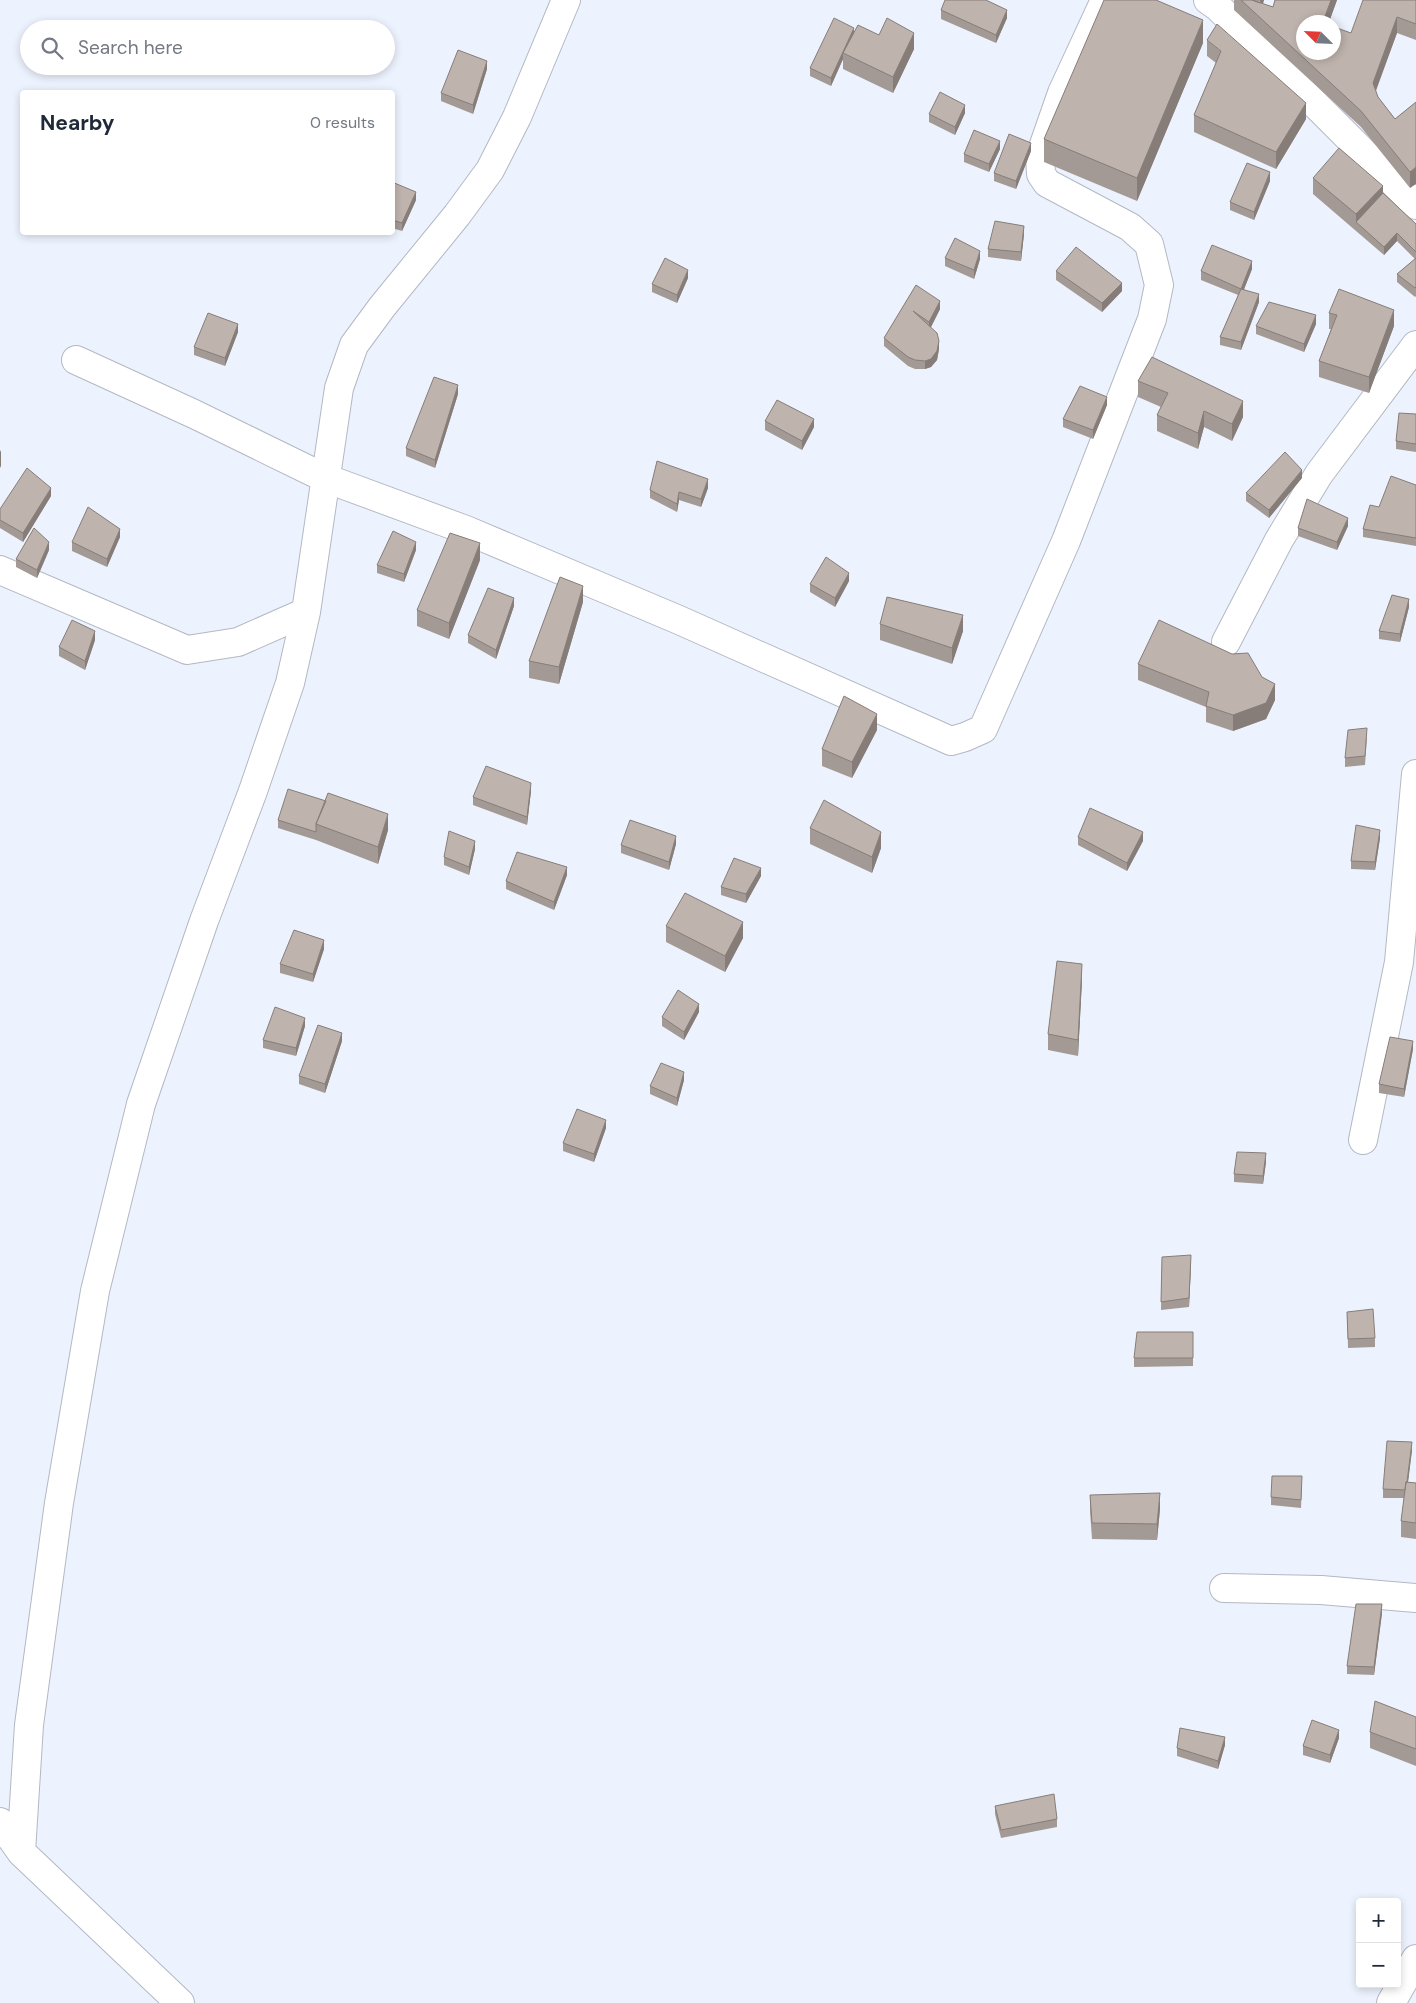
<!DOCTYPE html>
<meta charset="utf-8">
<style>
:root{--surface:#fff;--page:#f2f2f3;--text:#1f2937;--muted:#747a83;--line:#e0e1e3}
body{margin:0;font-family:"DM Sans",sans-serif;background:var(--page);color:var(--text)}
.controls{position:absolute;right:15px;bottom:15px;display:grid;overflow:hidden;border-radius:5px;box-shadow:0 2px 8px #0003}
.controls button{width:45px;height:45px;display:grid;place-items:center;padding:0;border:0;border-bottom:1px solid var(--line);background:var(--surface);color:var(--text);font:25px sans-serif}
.compass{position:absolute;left:1296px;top:15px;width:45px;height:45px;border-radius:50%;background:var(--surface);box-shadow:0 2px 8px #0003;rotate:294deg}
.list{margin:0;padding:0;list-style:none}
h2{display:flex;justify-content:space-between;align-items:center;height:65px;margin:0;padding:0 20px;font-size:21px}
h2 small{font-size:16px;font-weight:400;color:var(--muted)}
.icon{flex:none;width:28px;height:28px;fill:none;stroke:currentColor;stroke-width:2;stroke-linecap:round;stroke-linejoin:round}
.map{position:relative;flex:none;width:1416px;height:2003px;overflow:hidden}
.search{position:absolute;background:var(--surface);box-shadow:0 2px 8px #0003;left:20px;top:20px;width:375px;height:55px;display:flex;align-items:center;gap:12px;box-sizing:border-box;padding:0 18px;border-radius:28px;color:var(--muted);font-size:19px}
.panel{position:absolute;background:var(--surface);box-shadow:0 2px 8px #0003;left:20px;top:90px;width:375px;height:145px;border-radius:5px}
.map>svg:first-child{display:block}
</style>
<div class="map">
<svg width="1416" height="2003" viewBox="0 0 1416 2003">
<rect width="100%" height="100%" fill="#edf3fe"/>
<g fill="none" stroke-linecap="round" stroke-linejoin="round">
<!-- minor casing -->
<g stroke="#b3b8c3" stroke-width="30">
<path id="minor" d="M 1208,0 L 1218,7 L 1416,205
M 76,360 L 194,414 L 325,478 L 466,530 L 679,620 L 951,741 L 965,737 L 983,729 L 1066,541 L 1152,319 L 1159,285 L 1149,244 L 1130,227 L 1047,183 L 1041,174 L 1040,156 L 1062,93 L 1105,0
M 0,570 L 187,650 L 238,642 L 306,612
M 1226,642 L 1279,540 L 1319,474 L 1416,345
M 1363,1140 L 1399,962 L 1416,774
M 1224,1588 L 1321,1590 L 1416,1598
M 0,1822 L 21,1852 L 180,2003
M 21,1852 L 29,1725 L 59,1503 L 95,1291 L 141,1104 L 204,921 L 253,791 L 290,683 L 306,612 L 339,388 L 354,345 L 382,307 L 457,215 L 490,170 L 517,117 L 566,0
M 1391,2003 L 1416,1959"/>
</g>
<!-- minor -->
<use href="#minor" stroke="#fff" stroke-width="28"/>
</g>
<!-- wall -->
<path fill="#a49a95" d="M 1234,0 L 1264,0 L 1263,4 L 1273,7 L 1275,0 L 1337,0 L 1329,22 L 1304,22 L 1351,33 L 1416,0 L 1416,40 L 1397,33 L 1375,91 L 1378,97 L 1395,119 L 1416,102 L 1410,188 L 1361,127 L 1234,10 Z
M 941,10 L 1007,18 L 996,43 L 941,19 Z
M 854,32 L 879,35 L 914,49 L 893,93 L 843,69 L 843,59 L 831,86 L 810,76 L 810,68 Z
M 1207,40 L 1306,119 L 1276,169 L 1194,132 L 1194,115 L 1216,63 L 1207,56 Z
M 1203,43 L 1137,201 L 1044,162 L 1044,139 Z
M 487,69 L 473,114 L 441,101 L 441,93 Z
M 965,113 L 955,135 L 929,122 L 929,114 Z
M 1000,149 L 989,172 L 964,162 L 964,154 Z
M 1031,151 L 1016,189 L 994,181 L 994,173 Z
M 1313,178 L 1383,193 L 1416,224 L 1416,296 L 1415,297 L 1397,282 L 1397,274 L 1415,259 L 1397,241 L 1384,255 L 1313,194 Z
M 1270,181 L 1254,220 L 1230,210 L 1230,202 Z
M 392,182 L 416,200 L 402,231 L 392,228 Z
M 1024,234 L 1021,261 L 988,257 L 988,249 Z
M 945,258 L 980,259 L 974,279 L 945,266 Z
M 1252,269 L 1244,289 L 1259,302 L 1241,350 L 1220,345 L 1220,337 L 1238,295 L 1201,280 L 1201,271 Z
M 1056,271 L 1122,291 L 1102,312 L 1056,280 Z
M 688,278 L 677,303 L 652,292 L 652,284 Z
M 916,285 L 940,309 L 931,327 L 939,349 L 937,360 L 931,367 L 925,369 L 915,369 L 908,366 L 884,346 L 884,338 Z
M 1329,313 L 1394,326 L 1369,393 L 1319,377 L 1319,361 L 1331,329 L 1329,329 Z
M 1316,324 L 1304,352 L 1256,334 L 1256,326 Z
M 238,332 L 225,366 L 194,355 L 194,347 Z
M 1138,381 L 1243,417 L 1232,441 L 1204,427 L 1198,449 L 1157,431 L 1157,415 L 1161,407 L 1138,397 Z
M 458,394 L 435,468 L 406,456 L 406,448 Z
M 1107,405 L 1093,439 L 1063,427 L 1063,419 Z
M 1416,414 L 1416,452 L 1396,449 L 1396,441 Z
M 765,421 L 814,427 L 802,450 L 765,430 Z
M 1302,478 L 1269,518 L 1246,501 L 1246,493 Z
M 1416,485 L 1416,546 L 1363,537 L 1363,529 L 1379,507 Z
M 708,488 L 701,507 L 679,500 L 677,512 L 650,498 L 650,490 Z
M 51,496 L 23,542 L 0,528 L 0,509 Z
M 1348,526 L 1337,550 L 1298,536 L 1298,528 Z
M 120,537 L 107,567 L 72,551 L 72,542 Z
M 49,550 L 37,578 L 16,567 L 16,559 Z
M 416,550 L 404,582 L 377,573 L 377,565 Z
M 480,560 L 449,639 L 417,626 L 417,610 Z
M 849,581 L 835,607 L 810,592 L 810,584 Z
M 583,602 L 559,684 L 529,678 L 529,661 Z
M 514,606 L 496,659 L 468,643 L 468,635 Z
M 1409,607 L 1400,642 L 1379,639 L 1379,631 Z
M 880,624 L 963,631 L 952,664 L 880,640 Z
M 95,640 L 85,670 L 59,656 L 59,647 Z
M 1138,664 L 1275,700 L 1266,719 L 1233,731 L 1206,722 L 1206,707 L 1138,680 Z
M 877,730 L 852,778 L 822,766 L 822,749 Z
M 1367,737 L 1365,765 L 1345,767 L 1345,758 Z
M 531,791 L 527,825 L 473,805 L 473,797 Z
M 326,801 L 388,830 L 378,864 L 316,840 L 278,828 L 278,820 Z
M 810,828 L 881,848 L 872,873 L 810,844 Z
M 1078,837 L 1143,841 L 1127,871 L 1078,845 Z
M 1380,838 L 1375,870 L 1351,869 L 1351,861 Z
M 676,844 L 669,870 L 621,853 L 621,845 Z
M 475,849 L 469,875 L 444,865 L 444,857 Z
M 567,875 L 554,910 L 506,889 L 506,881 Z
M 761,876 L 746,903 L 721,895 L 721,887 Z
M 666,926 L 743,938 L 725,972 L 666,942 Z
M 324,949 L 313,982 L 280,973 L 280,964 Z
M 1082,980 L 1078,1056 L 1048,1050 L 1048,1034 Z
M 699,1012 L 684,1040 L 662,1026 L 662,1017 Z
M 305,1026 L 296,1056 L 263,1048 L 263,1040 Z
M 342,1041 L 325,1093 L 299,1084 L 299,1076 Z
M 1413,1049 L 1404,1097 L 1379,1093 L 1379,1084 Z
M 684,1080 L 677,1106 L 650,1094 L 650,1086 Z
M 606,1128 L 594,1162 L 563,1151 L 563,1143 Z
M 1266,1162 L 1263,1184 L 1234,1182 L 1234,1174 Z
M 1162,1257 L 1191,1264 L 1189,1307 L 1161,1310 Z
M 1347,1312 L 1375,1338 L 1375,1347 L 1348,1348 Z
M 1134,1358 L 1193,1358 L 1193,1366 L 1134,1367 Z
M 1412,1450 L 1408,1482 L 1416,1483 L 1416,1539 L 1401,1537 L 1401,1521 L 1404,1498 L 1383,1498 L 1383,1489 Z
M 1302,1484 L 1301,1508 L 1271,1505 L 1271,1497 Z
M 1090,1495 L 1160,1509 L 1157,1540 L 1092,1539 L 1090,1511 Z
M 1382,1613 L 1374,1675 L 1347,1674 L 1347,1666 Z
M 1416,1717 L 1416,1766 L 1370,1748 L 1370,1732 Z
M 1339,1738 L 1330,1763 L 1303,1755 L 1303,1746 Z
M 1225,1745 L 1218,1769 L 1177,1756 L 1177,1748 Z
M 995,1806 L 1057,1819 L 1057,1827 L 1001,1838 L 995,1814 Z"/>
<!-- shaded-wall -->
<path fill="#867d79" d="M 1261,0 L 1264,0 L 1258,16 L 1257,10 Z
M 1331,0 L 1337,0 L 1329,22 L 1323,22 Z
M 1007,10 L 1007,18 L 996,43 L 996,35 Z
M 1397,17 L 1397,33 L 1373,99 L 1373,83 Z
M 1203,20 L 1203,43 L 1137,201 L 1137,178 Z
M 854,28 L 854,36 L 843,53 L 843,59 L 831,86 L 831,78 Z
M 914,33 L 914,49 L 893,93 L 893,77 Z
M 487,61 L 487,69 L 473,114 L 473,105 Z
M 1306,103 L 1306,119 L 1276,169 L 1276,152 Z
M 965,105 L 965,113 L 955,135 L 955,127 Z
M 1000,141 L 1000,149 L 989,172 L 989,164 Z
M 1031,143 L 1031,151 L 1016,189 L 1016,181 Z
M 1416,167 L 1416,184 L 1410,188 L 1410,172 Z
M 1270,172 L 1270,181 L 1254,220 L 1254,212 Z
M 1383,186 L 1383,202 L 1356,222 L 1356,231 L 1356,214 Z
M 416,192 L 416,200 L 402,231 L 402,223 Z
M 1024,226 L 1024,234 L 1021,261 L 1021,252 Z
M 1397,233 L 1397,241 L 1384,255 L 1384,247 Z
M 980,251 L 980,259 L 974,279 L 974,270 Z
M 1252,261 L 1252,269 L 1241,297 L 1241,289 Z
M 688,270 L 688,278 L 677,303 L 677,295 Z
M 1122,283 L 1122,291 L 1102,312 L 1102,303 Z
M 1259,294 L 1259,302 L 1241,350 L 1241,342 Z
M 940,301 L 940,309 L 929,331 L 929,322 Z
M 1394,310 L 1394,326 L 1369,393 L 1369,377 Z
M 1316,315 L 1316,324 L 1304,352 L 1304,344 Z
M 238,324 L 238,332 L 225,366 L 225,358 Z
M 939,341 L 939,349 L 937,360 L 931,367 L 925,369 L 925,361 Z
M 458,385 L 458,394 L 435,468 L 435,460 Z
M 1107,397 L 1107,405 L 1093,439 L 1093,430 Z
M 1243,401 L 1243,417 L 1232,441 L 1232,424 Z
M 1204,411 L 1204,427 L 1198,449 L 1198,433 Z
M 814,419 L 814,427 L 802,450 L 802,441 Z
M 1,450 L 1,466 L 0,468 L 0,452 Z
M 1302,470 L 1302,478 L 1269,518 L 1269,510 Z
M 708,479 L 708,488 L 701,507 L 701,499 Z
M 51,488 L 51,496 L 23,542 L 23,533 Z
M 679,492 L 679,500 L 677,512 L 677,504 Z
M 1348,518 L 1348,526 L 1337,550 L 1337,542 Z
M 120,529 L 120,537 L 107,567 L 107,559 Z
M 49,542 L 49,550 L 37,578 L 37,570 Z
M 416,542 L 416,550 L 404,582 L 404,574 Z
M 480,543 L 480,560 L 449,639 L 449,623 Z
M 849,573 L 849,581 L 835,607 L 835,598 Z
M 583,586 L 583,602 L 559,684 L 559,667 Z
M 514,598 L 514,606 L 496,659 L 496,650 Z
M 1409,599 L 1409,607 L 1400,642 L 1400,634 Z
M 963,615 L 963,631 L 952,664 L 952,648 Z
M 95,631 L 95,640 L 85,670 L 85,661 Z
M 1275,684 L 1275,700 L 1266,719 L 1233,731 L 1233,715 Z
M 877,714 L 877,730 L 852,778 L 852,762 Z
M 531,783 L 531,791 L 527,825 L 527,817 Z
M 388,814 L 388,830 L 378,864 L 378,847 Z
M 1380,830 L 1380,838 L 1375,870 L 1375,862 Z
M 881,832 L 881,848 L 872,873 L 872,857 Z
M 1143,832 L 1143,841 L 1127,871 L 1127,863 Z
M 676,836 L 676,844 L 669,870 L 669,862 Z
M 475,841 L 475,849 L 469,875 L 469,867 Z
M 567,867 L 567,875 L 554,910 L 554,902 Z
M 761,868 L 761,876 L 746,903 L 746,894 Z
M 743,922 L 743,938 L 725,972 L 725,956 Z
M 324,940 L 324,949 L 313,982 L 313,974 Z
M 1082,964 L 1082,980 L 1078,1056 L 1078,1040 Z
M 699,1004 L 699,1012 L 684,1040 L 684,1032 Z
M 305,1018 L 305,1026 L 296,1056 L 296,1048 Z
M 342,1033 L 342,1041 L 325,1093 L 325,1084 Z
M 1413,1041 L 1413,1049 L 1404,1097 L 1404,1089 Z
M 684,1072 L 684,1080 L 677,1106 L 677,1098 Z
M 606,1120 L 606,1128 L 594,1162 L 594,1154 Z
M 1266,1153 L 1266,1162 L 1263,1184 L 1263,1176 Z
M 1191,1255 L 1191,1264 L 1189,1307 L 1189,1298 Z
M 1412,1442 L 1412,1450 L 1406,1498 L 1406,1490 Z
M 1160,1493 L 1160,1509 L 1157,1540 L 1157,1524 Z
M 1382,1604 L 1382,1613 L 1374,1675 L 1374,1667 Z
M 1339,1730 L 1339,1738 L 1330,1763 L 1330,1755 Z
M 1225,1737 L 1225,1745 L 1218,1769 L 1218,1761 Z"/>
<!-- building -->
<path fill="#bfb3ad" stroke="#867d79" d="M 945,0 L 986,0 L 1007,10 L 996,35 L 941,10 Z
M 1104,0 L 1156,0 L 1203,20 L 1137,178 L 1044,139 Z
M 1241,0 L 1252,0 L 1273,7 L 1275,0 L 1331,0 L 1323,22 L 1304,22 L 1304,52 L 1334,52 L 1334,27 L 1351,33 L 1363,0 L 1416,0 L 1416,24 L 1397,17 L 1373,83 L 1378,97 L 1395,119 L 1416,102 L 1416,167 L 1410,172 L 1361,111 Z
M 1252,0 L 1261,0 L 1260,3 Z
M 834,18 L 854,28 L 831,78 L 810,68 Z
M 887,18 L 914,33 L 893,77 L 843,53 L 858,25 L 879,35 Z
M 1217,24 L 1306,103 L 1276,152 L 1194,115 L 1221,51 L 1207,40 Z
M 458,50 L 487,61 L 473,105 L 441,93 Z
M 940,92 L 965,105 L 955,127 L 929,114 Z
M 974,130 L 1000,141 L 989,164 L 964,154 Z
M 1009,134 L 1031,143 L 1016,181 L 994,173 Z
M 1339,148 L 1383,186 L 1356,214 L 1313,178 Z
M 1247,163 L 1270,172 L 1254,212 L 1230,202 Z
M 392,182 L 416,192 L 402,223 L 392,220 Z
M 1383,193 L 1416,224 L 1416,252 L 1397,233 L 1384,247 L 1356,222 Z
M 995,221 L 1024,226 L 1021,252 L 988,249 Z
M 955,238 L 980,251 L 974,270 L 945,258 Z
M 1212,245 L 1252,261 L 1241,289 L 1201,271 Z
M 1076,247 L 1122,283 L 1102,303 L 1056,271 Z
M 665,258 L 688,270 L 677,295 L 652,284 Z
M 1416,258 L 1416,287 L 1415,288 L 1397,274 Z
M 916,285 L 940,301 L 929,322 L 913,311 L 937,333 L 939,341 L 937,351 L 931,359 L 925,361 L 915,360 L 908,357 L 884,338 Z
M 1241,289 L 1259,294 L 1241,342 L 1220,337 Z
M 1339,289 L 1394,310 L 1369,377 L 1319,361 L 1337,315 L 1329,313 Z
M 1269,302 L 1316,315 L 1304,344 L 1256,326 Z
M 208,313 L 238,324 L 225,358 L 194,347 Z
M 1152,357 L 1243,401 L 1232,424 L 1204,411 L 1198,433 L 1157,415 L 1168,393 L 1138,381 Z
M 434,377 L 458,385 L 435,460 L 406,448 Z
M 1080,386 L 1107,397 L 1093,430 L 1063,419 Z
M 777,400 L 814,419 L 802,441 L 765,421 Z
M 1399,413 L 1416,414 L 1416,444 L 1396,441 Z
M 1285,452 L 1302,470 L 1269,510 L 1246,493 Z
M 657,461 L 708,479 L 701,499 L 679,492 L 677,504 L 650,490 Z
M 27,468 L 51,488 L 23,533 L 0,520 L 0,509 Z
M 1391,476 L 1416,485 L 1416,538 L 1363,529 L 1370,505 L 1379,507 Z
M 1307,499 L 1348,518 L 1337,542 L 1298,528 Z
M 88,507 L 120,529 L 107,559 L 72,542 Z
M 34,528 L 49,542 L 37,570 L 16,559 Z
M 393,531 L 416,542 L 404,574 L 377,565 Z
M 450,533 L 480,543 L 449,623 L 417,610 Z
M 826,557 L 849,573 L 835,598 L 810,584 Z
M 560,577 L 583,586 L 559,667 L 529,661 Z
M 488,588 L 514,598 L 496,650 L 468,635 Z
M 1392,595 L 1409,599 L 1400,634 L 1379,631 Z
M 887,597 L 963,615 L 952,648 L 880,624 Z
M 72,620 L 95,631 L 85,661 L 59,647 Z
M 1159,620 L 1232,654 L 1248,653 L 1262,677 L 1275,684 L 1266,703 L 1233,715 L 1206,706 L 1209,692 L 1138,664 Z
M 844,696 L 877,714 L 852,762 L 822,749 Z
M 1367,728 L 1365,756 L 1345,758 L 1348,730 Z
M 486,766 L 531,783 L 527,817 L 473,797 Z
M 288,789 L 326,801 L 316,824 L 316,832 L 278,820 Z
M 328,793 L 388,814 L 378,847 L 316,824 Z
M 824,800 L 881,832 L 872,857 L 810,828 Z
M 1090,808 L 1143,832 L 1127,863 L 1078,837 Z
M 630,820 L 676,836 L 669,862 L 621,845 Z
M 1356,825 L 1380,830 L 1375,862 L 1351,861 Z
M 449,831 L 475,841 L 469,867 L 444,857 Z
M 517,852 L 567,867 L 554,902 L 506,881 Z
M 734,858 L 761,868 L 746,894 L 721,887 Z
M 685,893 L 743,922 L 725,956 L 666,926 Z
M 294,930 L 324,940 L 313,974 L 280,964 Z
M 1057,961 L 1082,964 L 1078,1040 L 1048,1034 Z
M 678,990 L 699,1004 L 684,1032 L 662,1017 Z
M 275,1007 L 305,1018 L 296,1048 L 263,1040 Z
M 318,1025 L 342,1033 L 325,1084 L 299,1076 Z
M 1390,1037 L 1413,1041 L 1404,1089 L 1379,1084 Z
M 661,1063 L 684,1072 L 677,1098 L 650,1086 Z
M 577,1109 L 606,1120 L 594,1154 L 563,1143 Z
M 1237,1152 L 1266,1153 L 1263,1176 L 1234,1174 Z
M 1191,1255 L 1189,1298 L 1161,1302 L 1162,1257 Z
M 1373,1309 L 1375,1338 L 1348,1339 L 1347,1312 Z
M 1137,1332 L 1193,1332 L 1193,1358 L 1134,1358 Z
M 1387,1441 L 1412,1442 L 1407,1482 L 1406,1482 L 1405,1490 L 1383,1489 Z
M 1272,1476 L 1302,1476 L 1301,1500 L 1271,1497 Z
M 1406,1482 L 1416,1483 L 1416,1523 L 1401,1521 Z
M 1160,1493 L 1157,1524 L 1092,1523 L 1090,1495 Z
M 1356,1604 L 1382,1604 L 1374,1667 L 1347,1666 Z
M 1375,1701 L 1416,1717 L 1416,1749 L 1370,1732 Z
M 1312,1720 L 1339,1730 L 1330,1755 L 1303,1746 Z
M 1180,1728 L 1225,1737 L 1218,1761 L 1177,1748 Z
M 1054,1794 L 1057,1819 L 1001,1830 L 995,1806 Z"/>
</svg>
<div class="controls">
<button>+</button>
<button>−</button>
</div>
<svg class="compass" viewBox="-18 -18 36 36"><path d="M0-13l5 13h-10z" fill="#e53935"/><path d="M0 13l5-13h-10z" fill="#747a83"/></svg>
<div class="search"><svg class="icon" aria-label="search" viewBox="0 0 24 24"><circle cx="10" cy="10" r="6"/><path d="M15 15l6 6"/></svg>Search here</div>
<section class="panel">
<h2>Nearby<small>0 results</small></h2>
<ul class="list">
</ul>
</section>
</div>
